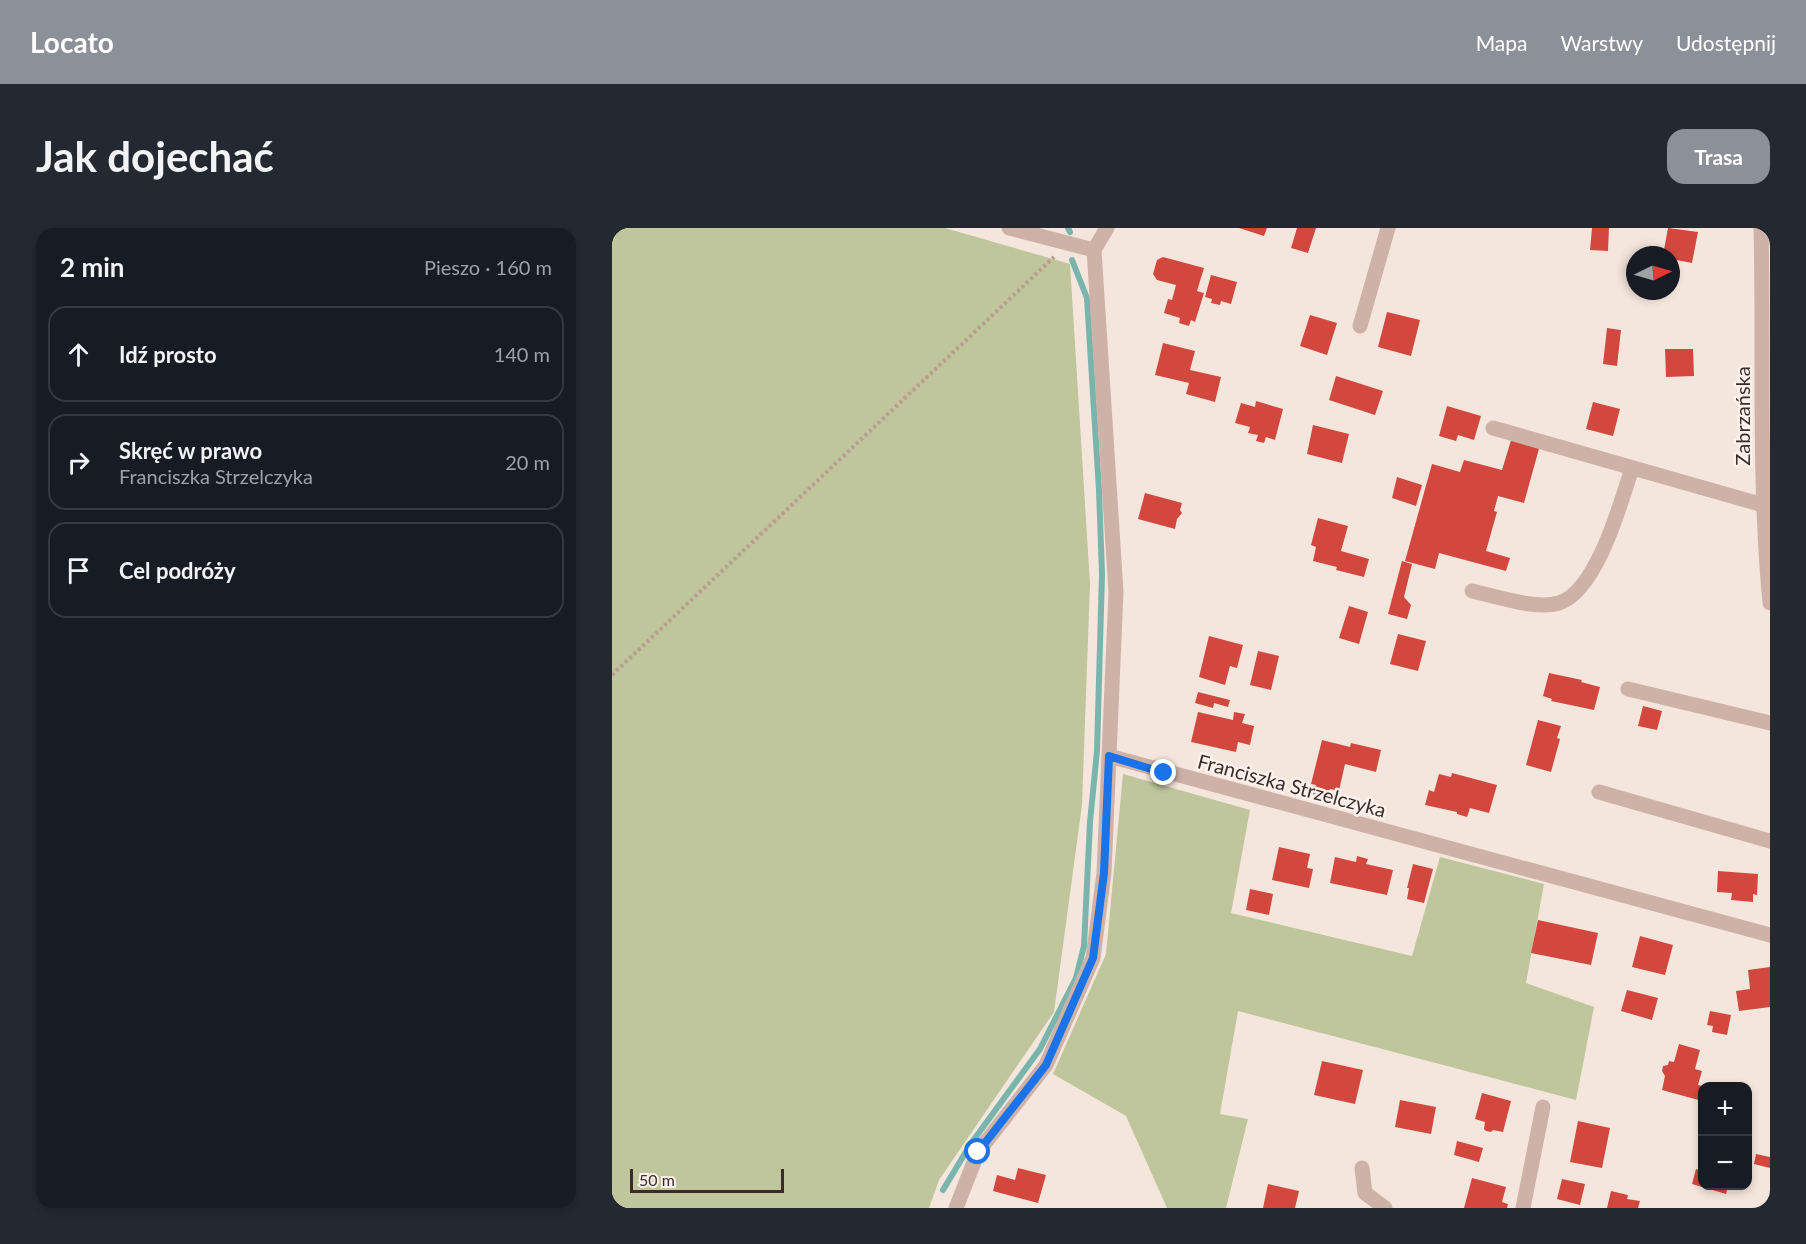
<!DOCTYPE html>
<html lang="pl">
<meta charset="utf-8">
<style>
:root{--surface:#171b24;--page:#242831;--text:#f1f3f6;--muted:#9ea1a6;--line:#363941;--accent:#8c9099}
body{margin:0;font-family:Lato,sans-serif;background:var(--page);color:var(--text)}
.controls{position:absolute;right:18px;bottom:18px;display:grid;overflow:hidden;border-radius:12px;box-shadow:0 3px 9px #0003}
.controls button{width:54px;height:54px;display:grid;place-items:center;padding:0;border:0;border-bottom:2px solid var(--line);background:var(--surface);color:var(--text);font:30px sans-serif}
.compass{position:absolute;left:1014px;top:18px;width:54px;height:54px;border-radius:50%;background:var(--surface);box-shadow:0 3px 9px #0003;rotate:85deg}
.scale{position:absolute;left:18px;bottom:15px;width:154px;box-sizing:border-box;padding-left:6px;border:3px solid #3b2b29;border-top:0;font-size:16px;line-height:21px;white-space:nowrap;color:#3b2b29;-webkit-text-stroke:4px #fcf1eb;paint-order:stroke}
.stop{position:absolute;width:18px;height:18px;margin:-14px;border:4px solid #1a73e8;border-radius:50%;background:#fff}
.stop.end{background:#1a73e8;border-color:#fff;box-shadow:0 2px 6px #0008}
.list{margin:0;padding:0;list-style:none}
h2{display:flex;justify-content:space-between;align-items:center;height:78px;margin:0;padding:0 24px;font-size:26px}
h2 small{font-size:20px;font-weight:400;color:var(--muted)}
.list li{display:grid;grid-template-columns:39px 1fr auto;gap:18px;align-items:center;box-sizing:border-box;height:96px;margin:0 12px 12px;padding:0 12px;border:2px solid var(--line);border-radius:18px}
.list b{display:block;font-size:22px;white-space:nowrap}
.list p{margin:0;font-size:20px;white-space:nowrap;color:var(--muted)}
.list em{font-size:20px;font-style:normal;color:var(--muted)}
.icon{flex:none;width:33px;height:33px;fill:none;stroke:currentColor;stroke-width:2;stroke-linecap:round;stroke-linejoin:round}
.map{position:relative;flex:none;width:1158px;height:980px;overflow:hidden;border-radius:18px}
header{display:flex;align-items:center;gap:36px;box-sizing:border-box;height:84px;padding:0 30px;background:var(--accent);color:#fff}
header strong{font-size:28px}
nav{display:flex;gap:33px;margin-inline-start:auto;font-size:21px}
.intro{display:flex;align-items:center;justify-content:space-between;box-sizing:border-box;height:144px;padding:0 36px}
h1{margin:0;font-size:42px}
.button{padding:15px 27px;border-radius:18px;background:var(--accent);color:#fff;font-size:21px;font-weight:700}
main{display:flex;gap:36px;padding:0 36px}
aside{flex:1;background:var(--surface);border-radius:18px;box-shadow:0 3px 9px #0003}
.map>svg:first-child{display:block}
</style>
<header>
<strong>Locato</strong>
<nav><a>Mapa</a><a>Warstwy</a><a>Udostępnij</a></nav>
</header>
<div class="intro"><h1>Jak dojechać</h1><a class="button">Trasa</a></div>
<main>
<aside>
<h2>2 min<small>Pieszo · 160 m</small></h2>
<ul class="list">
<li><svg class="icon" aria-label="ahead" viewBox="0 0 24 24"><path d="M12 20V5M6 11l6-6 6 6"/></svg><div><b>Idź prosto</b></div><em>140 m</em></li>
<li><svg class="icon" aria-label="right" viewBox="0 0 24 24"><path d="M7 20v-9h11M14 6l5 5-5 5"/></svg><div><b>Skręć w prawo</b><p>Franciszka Strzelczyka</p></div><em>20 m</em></li>
<li><svg class="icon" aria-label="arrive" viewBox="0 0 24 24"><path d="M6 21V4h12l-3 4 3 4H6"/></svg><div><b>Cel podróży</b></div></li>
</ul>
</aside>
<div class="map">
<svg width="1158" height="980" viewBox="0 0 1158 980">
<rect width="100%" height="100%" fill="#f5e6dd"/>
<!-- green -->
<path fill="#bfc69b" d="M 0,0 L 333,0 L 458,36 L 478,356 L 470,577 L 442,784 L 327,952 L 317,980 L 0,980 Z
M 511,546 L 638,582 L 619,685 L 800,728 L 828,629 L 932,656 L 914,755 L 982,779 L 964,872 L 626,783 L 608,886 L 636,891 L 614,980 L 555,980 L 514,888 L 441,846 L 494,726 Z"/>
<g fill="none" stroke-linecap="round" stroke-linejoin="round">
<!-- stream -->
<path stroke="#79b5ad" stroke-width="6" d="M 456,0 L 458,4
M 331,962 L 358,917 L 428,821 L 464,750 L 472,718 L 478,594 L 485,523 L 490,346 L 487,262 L 475,70 L 460,32"/>
</g>
<!-- building -->
<path fill="#d2483e" d="M 627,0 L 655,0 L 652,8 Z
M 685,0 L 704,0 L 696,25 L 679,20 Z
M 980,0 L 997,0 L 996,23 L 978,22 Z
M 1056,0 L 1086,4 L 1080,35 L 1059,31 L 1059,27 L 1051,27 Z
M 551,29 L 592,40 L 585,63 L 592,65 L 583,94 L 579,92 L 577,98 L 567,95 L 568,90 L 552,85 L 556,71 L 560,72 L 564,57 L 545,52 L 541,46 L 545,32 Z
M 599,47 L 625,54 L 619,76 L 609,73 L 608,77 L 599,75 L 600,71 L 593,69 Z
M 775,84 L 808,92 L 799,128 L 766,119 Z
M 698,87 L 725,95 L 715,127 L 688,118 Z
M 995,100 L 1009,102 L 1005,138 L 991,136 Z
M 551,115 L 583,123 L 578,142 L 609,149 L 603,174 L 574,166 L 577,155 L 543,147 Z
M 1053,121 L 1081,121 L 1082,148 L 1054,149 Z
M 724,148 L 771,163 L 763,187 L 717,172 Z
M 644,173 L 671,181 L 663,212 L 654,209 L 652,215 L 644,213 L 646,207 L 636,205 L 638,199 L 623,195 L 629,175 L 643,179 Z
M 981,174 L 1008,181 L 1001,208 L 974,201 Z
M 835,178 L 869,188 L 862,212 L 846,207 L 844,213 L 827,208 Z
M 701,197 L 737,206 L 730,235 L 695,226 Z
M 900,209 L 928,217 L 912,275 L 886,268 L 882,283 L 885,284 L 874,323 L 898,330 L 894,343 L 827,325 L 823,341 L 793,333 L 820,236 L 848,244 L 852,232 L 890,242 Z
M 785,249 L 810,257 L 804,278 L 780,270 Z
M 533,265 L 570,275 L 568,282 L 570,285 L 565,291 L 563,301 L 526,291 Z
M 706,290 L 736,298 L 729,323 L 757,331 L 752,349 L 724,342 L 725,339 L 701,333 L 704,319 L 699,317 Z
M 790,333 L 800,336 L 792,369 L 799,377 L 795,391 L 776,386 Z
M 737,378 L 756,384 L 747,416 L 727,410 Z
M 786,406 L 814,413 L 806,443 L 778,436 Z
M 597,408 L 631,417 L 625,440 L 618,438 L 613,457 L 587,449 Z
M 646,423 L 667,428 L 659,462 L 638,457 Z
M 937,445 L 970,452 L 969,454 L 988,459 L 982,482 L 939,473 L 940,471 L 931,468 Z
M 586,464 L 618,472 L 616,479 L 602,475 L 601,480 L 583,475 Z
M 1031,478 L 1050,483 L 1045,502 L 1026,498 Z
M 586,484 L 621,492 L 622,484 L 633,486 L 630,495 L 642,498 L 638,517 L 626,514 L 624,524 L 579,514 Z
M 926,492 L 949,498 L 945,510 L 948,511 L 939,544 L 914,537 Z
M 710,512 L 738,519 L 739,515 L 769,522 L 764,544 L 733,536 L 727,563 L 718,561 L 715,569 L 701,566 L 704,557 L 699,556 Z
M 840,545 L 885,557 L 877,585 L 858,580 L 855,589 L 845,586 L 845,584 L 813,577 L 817,562 L 822,564 L 827,546 L 839,549 Z
M 667,619 L 698,626 L 695,640 L 701,641 L 697,660 L 660,652 Z
M 745,628 L 756,631 L 754,636 L 781,642 L 775,667 L 718,655 L 723,629 L 744,634 Z
M 801,636 L 821,641 L 812,675 L 795,671 L 797,660 L 795,660 Z
M 1106,643 L 1146,646 L 1145,667 L 1141,666 L 1141,674 L 1119,672 L 1120,665 L 1105,664 Z
M 638,661 L 661,666 L 657,687 L 634,682 Z
M 926,692 L 986,705 L 979,737 L 919,725 Z
M 1028,708 L 1061,717 L 1053,747 L 1020,739 Z
M 1158,739 L 1158,779 L 1127,783 L 1124,763 L 1138,761 L 1136,742 Z
M 1015,762 L 1046,770 L 1040,792 L 1009,783 Z
M 1098,783 L 1119,787 L 1115,807 L 1100,804 L 1101,798 L 1095,797 Z
M 1067,816 L 1088,822 L 1083,841 L 1090,843 L 1086,857 L 1090,858 L 1090,873 L 1050,862 L 1053,848 L 1050,843 L 1051,838 L 1056,837 L 1057,833 L 1062,834 Z
M 710,833 L 751,842 L 743,876 L 702,867 Z
M 870,865 L 899,873 L 891,904 L 881,902 L 879,904 L 874,903 L 872,901 L 873,894 L 863,891 Z
M 788,872 L 824,879 L 819,906 L 783,899 Z
M 966,893 L 998,900 L 990,940 L 958,934 Z
M 845,913 L 871,920 L 867,934 L 842,927 Z
M 1144,926 L 1158,929 L 1158,940 L 1142,936 Z
M 406,940 L 434,947 L 426,975 L 381,963 L 385,947 L 403,952 Z
M 1084,941 L 1090,943 L 1090,958 L 1116,958 L 1114,966 L 1080,956 Z
M 860,950 L 894,959 L 890,974 L 896,976 L 895,980 L 852,980 Z
M 950,951 L 973,956 L 968,977 L 945,971 Z
M 656,956 L 687,963 L 683,980 L 651,980 Z
M 999,963 L 1016,967 L 1015,971 L 1028,973 L 1026,980 L 995,980 Z"/>
<g fill="none" stroke-linecap="round" stroke-linejoin="round">
<!-- path -->
<path stroke="#bb9c91" stroke-width="4" stroke-dasharray="3 3" stroke-linecap="butt" d="M 0,447 L 442,29"/>
<!-- minor -->
<path stroke="#cfb2a7" stroke-width="15" d="M 397,0 L 482,22
M 495,0 L 482,22 L 504,364 L 497,528 L 1158,707
M 1149,0 C 1152,125 1146,250 1158,375
M 748,98 L 776,0
M 881,200 L 1151,277
M 860,363 C 884,368 923,382 947,375 C 985,363 1009,274 1020,240
M 1016,461 L 1158,495
M 987,564 L 1158,613
M 750,940 L 753,965 L 773,980
M 344,980 L 366,924 L 434,837 L 481,730 L 492,645 L 497,528
M 911,980 L 931,879"/>
</g>
<g fill="none" stroke-linecap="round" stroke-linejoin="round">
<!-- route -->
<path stroke="#1a73e8" stroke-width="8" d="M 366,924 L 434,837 L 481,730 L 492,645 L 497,528 L 552,545"/>
</g>
<g text-anchor="middle" dominant-baseline="central" stroke-width="5" stroke-linejoin="round" paint-order="stroke">
<!-- street labels -->
<g font-size="20" fill="#3b2b29" stroke="#fcf1eb">
<text transform="translate(1130 188) rotate(-90)">Zabrzańska</text>
<text transform="translate(680 557) rotate(15)">Franciszka Strzelczyka</text>
</g>
</g>
</svg>
<div class="controls">
<button>+</button>
<button>−</button>
</div>
<svg class="compass" viewBox="-18 -18 36 36"><path d="M0-13l5 13h-10z" fill="#e53935"/><path d="M0 13l5-13h-10z" fill="#9ea1a6"/></svg>
<div class="scale">50 m</div>
<div class="stop" style="left:366px;top:924px"></div>
<div class="stop end" style="left:552px;top:545px"></div>
</div>
</main>
